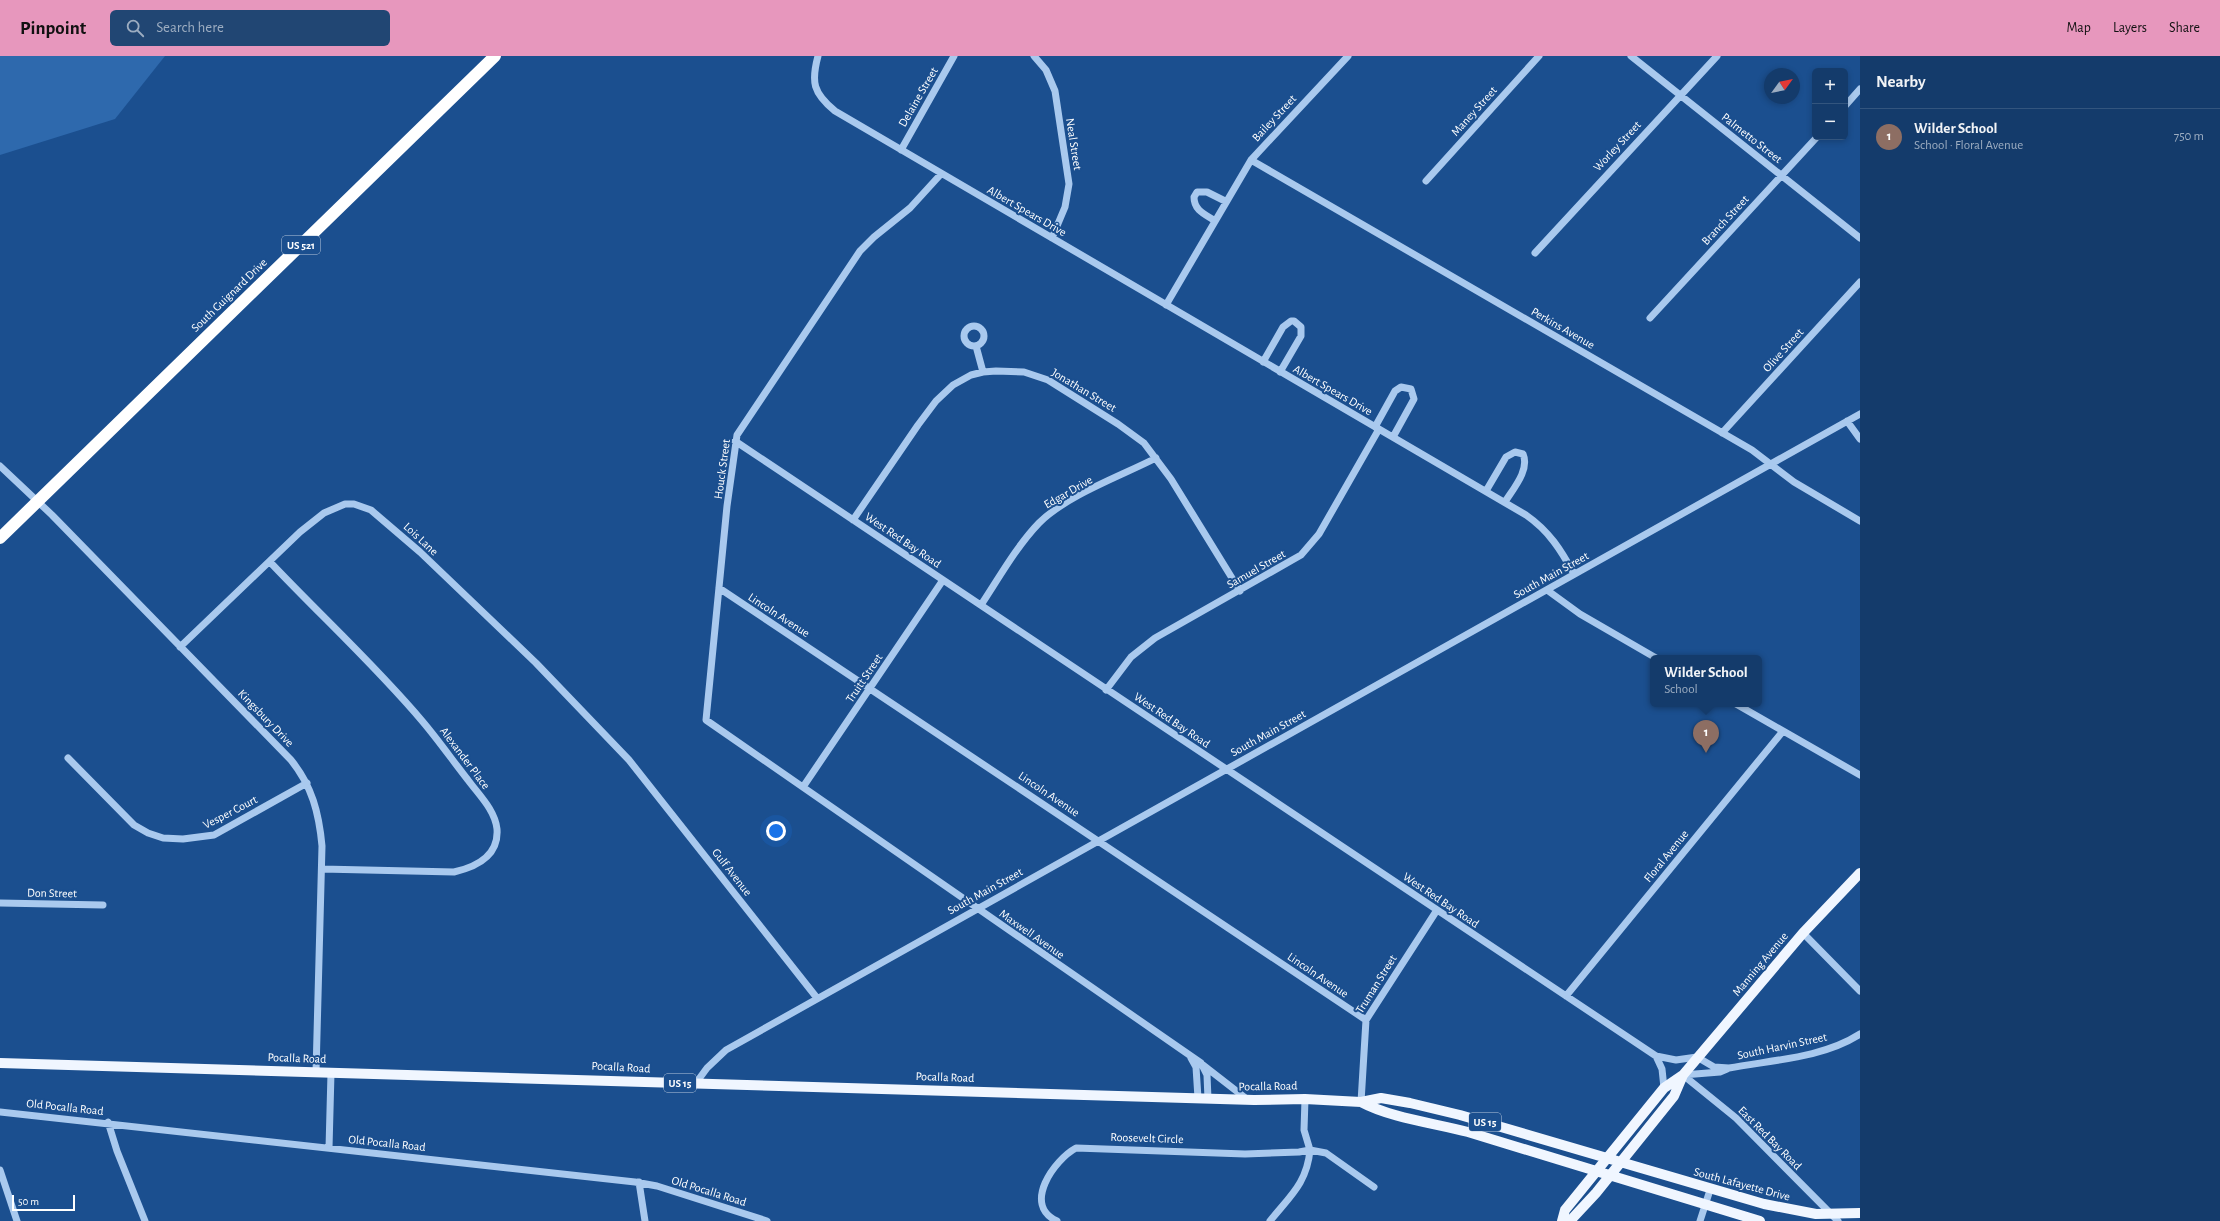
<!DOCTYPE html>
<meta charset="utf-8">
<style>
:root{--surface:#143b6b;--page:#214673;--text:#f1f3f6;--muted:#9dadc1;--line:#33557e;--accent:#e797bd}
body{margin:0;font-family:"Alegreya Sans",sans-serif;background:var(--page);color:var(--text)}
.controls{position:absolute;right:12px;top:12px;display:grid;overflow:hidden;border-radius:6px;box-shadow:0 2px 6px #0003}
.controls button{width:36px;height:36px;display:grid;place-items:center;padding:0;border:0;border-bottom:1px solid var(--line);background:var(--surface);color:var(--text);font:20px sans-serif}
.compass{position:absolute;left:1764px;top:12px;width:36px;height:36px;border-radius:50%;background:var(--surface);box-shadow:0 2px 6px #0003;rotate:57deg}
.scale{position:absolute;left:12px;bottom:10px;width:63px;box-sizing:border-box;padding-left:4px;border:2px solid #fff;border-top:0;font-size:11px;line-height:14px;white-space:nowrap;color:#fff;-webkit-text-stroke:3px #1b4f8f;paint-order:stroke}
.you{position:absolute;left:776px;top:775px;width:14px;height:14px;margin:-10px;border:3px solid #fff;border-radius:50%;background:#1a73e8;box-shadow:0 0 0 6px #1a73e833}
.badge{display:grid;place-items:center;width:26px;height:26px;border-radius:50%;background:var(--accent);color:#fff;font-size:13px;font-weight:700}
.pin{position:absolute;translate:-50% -33px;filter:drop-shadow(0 1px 2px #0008)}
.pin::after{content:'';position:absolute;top:21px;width:14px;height:12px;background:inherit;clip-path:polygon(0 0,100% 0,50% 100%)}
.popup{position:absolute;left:1650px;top:599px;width:112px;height:52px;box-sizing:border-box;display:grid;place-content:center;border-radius:6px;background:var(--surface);filter:drop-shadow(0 1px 3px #0005);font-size:13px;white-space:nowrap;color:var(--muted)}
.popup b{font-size:15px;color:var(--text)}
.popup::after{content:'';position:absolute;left:50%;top:100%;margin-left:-8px;border:8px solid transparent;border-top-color:var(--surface)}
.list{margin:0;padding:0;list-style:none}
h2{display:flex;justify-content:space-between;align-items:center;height:52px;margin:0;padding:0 16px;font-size:17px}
h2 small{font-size:13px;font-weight:400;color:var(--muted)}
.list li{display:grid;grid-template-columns:26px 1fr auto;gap:12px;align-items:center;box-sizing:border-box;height:56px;padding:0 16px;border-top:1px solid var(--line)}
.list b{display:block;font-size:15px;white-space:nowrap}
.list p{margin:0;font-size:13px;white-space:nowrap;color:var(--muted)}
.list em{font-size:13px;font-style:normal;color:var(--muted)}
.icon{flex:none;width:22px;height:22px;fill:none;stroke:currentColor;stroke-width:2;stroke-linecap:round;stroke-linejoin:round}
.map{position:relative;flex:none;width:1860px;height:1165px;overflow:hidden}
header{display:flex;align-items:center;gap:24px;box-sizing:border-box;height:56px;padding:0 20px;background:var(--accent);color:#111}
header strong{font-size:19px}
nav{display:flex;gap:22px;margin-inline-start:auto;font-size:14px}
.search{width:280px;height:36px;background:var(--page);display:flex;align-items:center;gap:10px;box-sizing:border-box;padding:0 14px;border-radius:6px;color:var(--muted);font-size:15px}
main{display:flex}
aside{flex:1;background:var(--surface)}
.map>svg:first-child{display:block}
</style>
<header>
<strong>Pinpoint</strong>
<div class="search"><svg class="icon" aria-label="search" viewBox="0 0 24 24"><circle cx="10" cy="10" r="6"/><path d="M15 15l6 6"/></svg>Search here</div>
<nav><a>Map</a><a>Layers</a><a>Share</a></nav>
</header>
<main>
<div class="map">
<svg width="1860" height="1165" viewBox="0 0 1860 1165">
<rect width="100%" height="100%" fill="#1b4f8f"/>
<!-- green -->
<path fill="#2e69ad" d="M 0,0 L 165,0 L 115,63 L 0,99 Z"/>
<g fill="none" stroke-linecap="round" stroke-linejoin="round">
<!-- minor -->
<path stroke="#a9c9ee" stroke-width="7" d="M 818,0 C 811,26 813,37 835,55 L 1526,459 C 1549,475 1561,494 1574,518
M 1034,0 L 1046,14 L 1055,35 L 1069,128 L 1065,151 L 1052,182
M 1631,0 L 1860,182
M 1845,50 L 1860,33
M 901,94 L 954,0
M 1251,104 L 1752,394 L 1794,426 L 1860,465
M 941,118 L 910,152 L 874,181 L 860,195 L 737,379 L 727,450 L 706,664 L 1201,1007 L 1207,1019 L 1208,1043
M 1426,125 L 1539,0
M 1214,164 C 1204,158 1194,154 1194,141 L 1197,136 L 1207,136 L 1225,145
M 1535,197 L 1717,0
M 1166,249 L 1251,104 L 1348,0
M 1650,262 L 1817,81
M964 280a10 10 0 1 1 20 0a10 10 0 1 1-20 0Z
M 976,290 L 983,316
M 1263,306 L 1283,271 L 1291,265 L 1294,265 L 1301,271 L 1301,280 L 1280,316
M 1847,365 L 1860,383
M 1375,371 L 1395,335 L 1401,331 L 1411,333 L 1414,343 L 1393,381
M 1722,377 L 1860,226
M 735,385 L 1656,1000 L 1676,1004 L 1697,1001 L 1714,1011 L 1729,1012 C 1772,1004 1823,1002 1860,978
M 0,410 L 52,459 L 291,704 C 312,730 319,757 322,790 L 316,1016
M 1486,435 L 1506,401 L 1515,396 L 1523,398 C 1530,414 1513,433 1505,446
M 853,464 L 918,369 L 936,345 L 953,329 L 971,319 L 983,316 L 996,315 L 1024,316 L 1048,324 L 1118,368 L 1144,387 L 1171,423 L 1240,535
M 270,506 C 321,560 376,610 423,666 C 439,685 453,705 468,724 C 479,739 495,754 497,773 C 499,800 476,811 454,816 L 322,813
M 719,532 L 1366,964
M 1547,534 L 1580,558 L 1656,602
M 981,549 C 999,522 1016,491 1039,467 C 1067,439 1121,420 1156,402
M 180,591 L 300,476 L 324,457 L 345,448 L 354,448 L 371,454 L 420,496 L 536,607 L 629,704 L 817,942
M 1106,634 L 1131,601 L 1155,582 L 1301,499 L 1319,478 L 1379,373
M 1736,648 L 1860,719
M 68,702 L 134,769 L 148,777 L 163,782 L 183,783 L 214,779 L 307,727
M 803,731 L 943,524
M 0,847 L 103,849
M 1803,877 L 1860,935
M 1566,940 L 1783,675
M 1656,1000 L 1662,1013 L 1664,1032
M 1191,1002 L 1196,1011 L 1198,1042
M 1203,1009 L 1248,1044
M 1683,1019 L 1736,1062 L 1838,1165
M 1683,1019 L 1720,1016 L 1727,1013
M 696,1027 L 707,1012 L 726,994 L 1860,358
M 1305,1043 L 1304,1074 L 1310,1094 L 1326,1097 L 1374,1131
M 1361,1046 L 1366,964 L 1437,854
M 0,1056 L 635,1126 L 657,1130 L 767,1165
M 108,1066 L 117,1095 L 145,1165
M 329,1092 L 331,1017
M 0,1114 L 17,1165
M 639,1126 L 645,1165
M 1057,1165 C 1022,1149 1054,1104 1076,1092 L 1245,1098 L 1299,1096 L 1310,1094 C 1307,1127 1290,1140 1270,1165
M 1700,1165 L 1710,1134"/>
<!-- major -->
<path stroke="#f0f6ff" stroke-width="10" d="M 0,1007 C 418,1018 836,1029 1254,1044 L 1305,1043 L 1361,1046 L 1381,1042 L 1410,1047 L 1460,1059 L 1764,1148 L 1816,1158 L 1860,1157
M 1361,1046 C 1391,1062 1434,1067 1468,1076 L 1760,1165
M 1562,1165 L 1565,1154 L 1664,1032 L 1683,1019 L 1803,877 L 1860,817
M 1570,1165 L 1596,1137 L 1674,1040 L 1683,1019"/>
<!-- highway -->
<path stroke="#fff" stroke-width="12" d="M 0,482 L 495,0"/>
</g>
<g text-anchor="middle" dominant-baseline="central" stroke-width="4" stroke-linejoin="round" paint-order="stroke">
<!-- shield labels -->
<g fill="#1b4f8f" stroke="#bbcadd" stroke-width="1">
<rect x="282" y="180" width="38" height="18" rx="3"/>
<rect x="664" y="1018" width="32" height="18" rx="3"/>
<rect x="1469" y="1057" width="32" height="18" rx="3"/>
</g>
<g font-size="11" font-weight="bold" fill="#fff">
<text x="301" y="189">US 521</text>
<text x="680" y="1027">US 15</text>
<text x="1485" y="1066">US 15</text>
</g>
<!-- street labels -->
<g font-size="12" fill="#fff" stroke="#1b4f8f">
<text transform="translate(918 41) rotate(-60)">Delaine Street</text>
<text transform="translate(1474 55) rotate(-48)">Maney Street</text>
<text transform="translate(1274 62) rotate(-47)">Bailey Street</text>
<text transform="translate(1752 82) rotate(38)">Palmetto Street</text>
<text transform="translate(1074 88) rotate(81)">Neal Street</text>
<text transform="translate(1617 90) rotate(-47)">Worley Street</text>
<text transform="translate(1027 155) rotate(30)">Albert Spears Drive</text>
<text transform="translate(1725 164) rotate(-47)">Branch Street</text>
<text transform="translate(229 239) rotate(-44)">South Guignard Drive</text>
<text transform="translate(1563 272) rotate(30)">Perkins Avenue</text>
<text transform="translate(1783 294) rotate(-48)">Olive Street</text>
<text transform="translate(1084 334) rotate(31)">Jonathan Street</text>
<text transform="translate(1333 334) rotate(30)">Albert Spears Drive</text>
<text transform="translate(722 413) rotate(-82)">Houck Street</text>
<text transform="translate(1068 436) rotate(-30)">Edgar Drive</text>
<text transform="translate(421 483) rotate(43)">Lois Lane</text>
<text transform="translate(903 484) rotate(34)">West Red Bay Road</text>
<text transform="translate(1256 513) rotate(-30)">Samuel Street</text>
<text transform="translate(1551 519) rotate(-29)">South Main Street</text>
<text transform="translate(779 559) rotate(33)">Lincoln Avenue</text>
<text transform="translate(864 622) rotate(-56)">Truitt Street</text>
<text transform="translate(266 662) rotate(46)">Kingsbury Drive</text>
<text transform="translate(1172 664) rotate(34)">West Red Bay Road</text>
<text transform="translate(1268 677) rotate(-29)">South Main Street</text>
<text transform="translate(465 702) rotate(53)">Alexander Place</text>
<text transform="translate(1049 738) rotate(34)">Lincoln Avenue</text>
<text transform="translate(230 756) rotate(-27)">Vesper Court</text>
<text transform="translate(1666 800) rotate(-51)">Floral Avenue</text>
<text transform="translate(732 816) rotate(52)">Gulf Avenue</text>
<text transform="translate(985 835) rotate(-29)">South Main Street</text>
<text transform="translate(52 837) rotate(1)">Don Street</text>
<text transform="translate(1441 844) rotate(34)">West Red Bay Road</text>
<text transform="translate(1032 878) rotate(35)">Maxwell Avenue</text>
<text transform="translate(1760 908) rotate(-50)">Manning Avenue</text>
<text transform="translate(1318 919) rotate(34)">Lincoln Avenue</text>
<text transform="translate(1376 928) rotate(-58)">Truman Street</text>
<text transform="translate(1782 990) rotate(-12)">South Harvin Street</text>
<text transform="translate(297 1002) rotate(2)">Pocalla Road</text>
<text transform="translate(621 1011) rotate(3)">Pocalla Road</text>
<text transform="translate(945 1021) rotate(2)">Pocalla Road</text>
<text transform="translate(1268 1030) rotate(-1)">Pocalla Road</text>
<text transform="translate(65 1051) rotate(6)">Old Pocalla Road</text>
<text transform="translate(1147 1082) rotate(2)">Roosevelt Circle</text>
<text transform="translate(1770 1082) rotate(45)">East Red Bay Road</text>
<text transform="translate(387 1087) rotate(6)">Old Pocalla Road</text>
<text transform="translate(1742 1128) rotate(15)">South Lafayette Drive</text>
<text transform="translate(709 1135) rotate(17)">Old Pocalla Road</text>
</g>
</g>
</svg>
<div class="controls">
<button>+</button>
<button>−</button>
</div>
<svg class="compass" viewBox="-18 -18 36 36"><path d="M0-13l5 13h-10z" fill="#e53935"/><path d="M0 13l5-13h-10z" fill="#9dadc1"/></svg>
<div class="scale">50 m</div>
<div class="you"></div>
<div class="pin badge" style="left:1706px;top:697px;background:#8d6e63">1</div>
<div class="popup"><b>Wilder School</b>School</div>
</div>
<aside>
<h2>Nearby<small></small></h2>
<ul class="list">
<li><span class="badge" style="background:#8d6e63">1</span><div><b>Wilder School</b><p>School · Floral Avenue</p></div><em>750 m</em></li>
</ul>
</aside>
</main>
